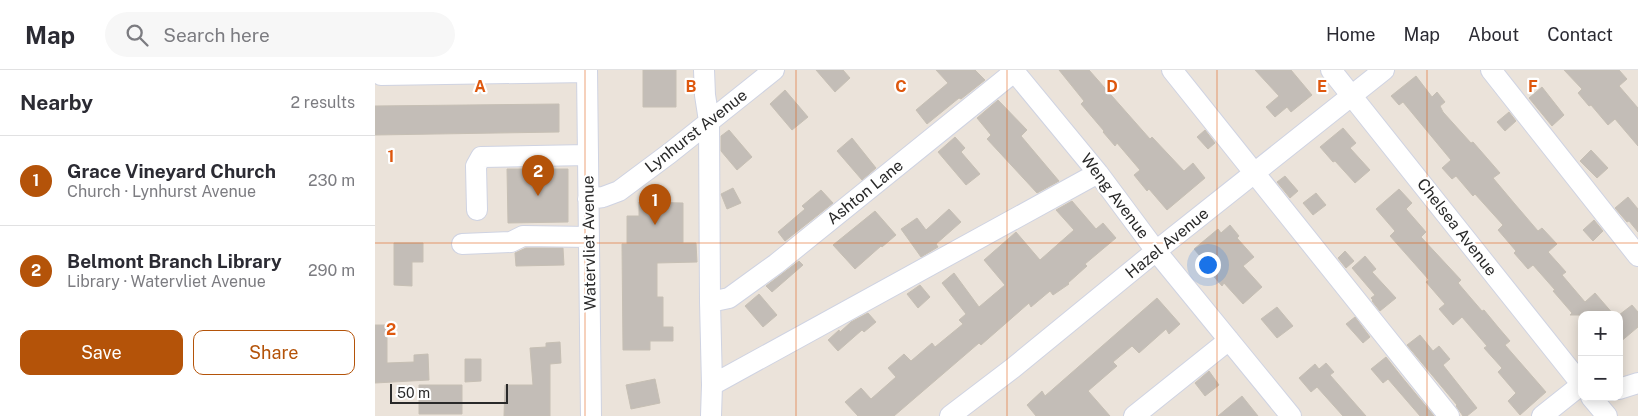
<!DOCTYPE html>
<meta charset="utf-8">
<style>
:root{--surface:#fff;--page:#f7f7f7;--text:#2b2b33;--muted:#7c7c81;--line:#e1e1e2;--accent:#b45309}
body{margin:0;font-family:"Public Sans",sans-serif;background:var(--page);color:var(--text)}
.controls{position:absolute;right:15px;bottom:15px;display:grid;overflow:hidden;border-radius:10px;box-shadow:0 2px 12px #0003}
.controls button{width:45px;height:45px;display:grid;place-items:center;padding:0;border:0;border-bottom:1px solid var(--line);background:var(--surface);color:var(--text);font:25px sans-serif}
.scale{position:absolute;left:15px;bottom:12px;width:118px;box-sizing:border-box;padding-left:5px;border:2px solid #292929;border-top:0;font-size:14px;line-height:18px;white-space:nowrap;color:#292929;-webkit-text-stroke:4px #fff;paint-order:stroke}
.you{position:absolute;left:832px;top:194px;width:18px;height:18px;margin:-12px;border:4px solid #fff;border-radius:50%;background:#1a73e8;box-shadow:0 0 0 8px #1a73e833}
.badge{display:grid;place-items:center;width:32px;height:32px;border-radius:50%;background:var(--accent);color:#fff;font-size:16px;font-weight:700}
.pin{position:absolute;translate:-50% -41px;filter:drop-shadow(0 1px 2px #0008)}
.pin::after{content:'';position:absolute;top:26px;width:18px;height:15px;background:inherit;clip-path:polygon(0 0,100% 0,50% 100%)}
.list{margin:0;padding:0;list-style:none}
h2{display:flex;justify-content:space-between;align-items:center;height:65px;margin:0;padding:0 20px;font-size:21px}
h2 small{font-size:16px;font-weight:400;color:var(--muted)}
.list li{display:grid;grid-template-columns:32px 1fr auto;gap:15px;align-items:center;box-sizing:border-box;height:90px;padding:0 20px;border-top:1px solid var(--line)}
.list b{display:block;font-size:19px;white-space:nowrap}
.list p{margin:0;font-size:16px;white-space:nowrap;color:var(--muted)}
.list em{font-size:16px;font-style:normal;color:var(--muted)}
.actions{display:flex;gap:10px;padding:15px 20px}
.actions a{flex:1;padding:11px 0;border:1px solid var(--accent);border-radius:10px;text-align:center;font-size:18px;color:var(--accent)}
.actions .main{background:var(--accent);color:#fff}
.icon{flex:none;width:28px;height:28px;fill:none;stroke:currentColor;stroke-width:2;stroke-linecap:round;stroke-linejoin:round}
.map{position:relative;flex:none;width:1263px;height:346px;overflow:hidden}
header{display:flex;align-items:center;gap:30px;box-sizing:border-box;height:70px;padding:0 25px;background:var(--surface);border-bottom:1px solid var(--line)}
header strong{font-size:24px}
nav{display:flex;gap:28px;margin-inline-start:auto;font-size:18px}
.search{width:350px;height:45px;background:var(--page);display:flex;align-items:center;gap:12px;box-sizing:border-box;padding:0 18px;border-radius:28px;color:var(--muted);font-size:19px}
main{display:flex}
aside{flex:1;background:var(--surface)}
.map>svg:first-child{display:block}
</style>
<header>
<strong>Map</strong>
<div class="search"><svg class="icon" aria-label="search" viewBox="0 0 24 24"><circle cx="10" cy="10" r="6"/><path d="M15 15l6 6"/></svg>Search here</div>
<nav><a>Home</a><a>Map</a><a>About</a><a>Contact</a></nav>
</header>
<main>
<aside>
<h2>Nearby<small>2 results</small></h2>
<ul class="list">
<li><span class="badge">1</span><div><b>Grace Vineyard Church</b><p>Church · Lynhurst Avenue</p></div><em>230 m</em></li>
<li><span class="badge">2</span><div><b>Belmont Branch Library</b><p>Library · Watervliet Avenue</p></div><em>290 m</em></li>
</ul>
<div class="actions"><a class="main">Save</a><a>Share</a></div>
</aside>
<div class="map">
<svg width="1263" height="346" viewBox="0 0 1263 346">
<rect width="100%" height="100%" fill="#ebe3da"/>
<!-- building -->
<path fill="#c3bdb7" stroke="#c6bfb4" d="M 268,0 L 301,0 L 301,37 L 268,37 Z
M 441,0 L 468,0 L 475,8 L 460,22 Z
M 561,0 L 600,0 L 610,10 L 586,29 L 584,28 L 552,54 L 541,40 L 573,13 Z
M 684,0 L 714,0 L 775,69 L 777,67 L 809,101 L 818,93 L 830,108 L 792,140 L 774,119 L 772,121 L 759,105 L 765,100 L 742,73 L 740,76 L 728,62 L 729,61 L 706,34 L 709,31 Z
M 880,0 L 916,0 L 937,25 L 916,42 L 912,37 L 900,47 L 891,37 L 904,26 Z
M 1189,0 L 1244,0 L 1252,9 L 1244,16 L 1263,38 L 1263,76 L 1240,49 L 1233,55 L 1216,35 L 1214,36 L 1203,23 L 1207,19 Z
M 1041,6 L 1057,27 L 1062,22 L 1070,32 L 1065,36 L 1068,42 L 1096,73 L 1098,72 L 1125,103 L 1118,108 L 1139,133 L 1163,161 L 1167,158 L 1182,174 L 1173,182 L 1191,202 L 1187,205 L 1210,232 L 1220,223 L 1239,245 L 1195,245 L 1197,243 L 1178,221 L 1180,220 L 1158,195 L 1153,199 L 1139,183 L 1141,181 L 1123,160 L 1128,155 L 1100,124 L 1098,126 L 1081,106 L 1077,109 L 1067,98 L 1076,90 L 1028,32 L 1024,35 L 1016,26 Z
M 1167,17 L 1189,45 L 1177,56 L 1154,28 Z
M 410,20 L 433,47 L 417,60 L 395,34 Z
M 623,30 L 652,60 L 646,66 L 684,111 L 662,123 L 612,69 L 616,65 L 602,48 Z
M 184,34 L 184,62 L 0,65 L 0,36 Z
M 1134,42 L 1141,51 L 1130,61 L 1122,52 Z
M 968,58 L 981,73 L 975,78 L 995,100 L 980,113 L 960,91 L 958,92 L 945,77 Z
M 354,60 L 377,87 L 362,100 L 346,81 L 346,66 Z
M 830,60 L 840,73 L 833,79 L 822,67 Z
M 580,67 L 590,78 L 586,82 L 605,104 L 591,115 L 563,82 Z
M 477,68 L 501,98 L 487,110 L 462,81 Z
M 1216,80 L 1233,98 L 1222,108 L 1205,91 Z
M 132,99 L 193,99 L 193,152 L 133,153 Z
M 910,106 L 923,121 L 915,128 L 902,112 Z
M 358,118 L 366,133 L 352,139 L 346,124 Z
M 1024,119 L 1037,133 L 1031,139 L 1051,162 L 1046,167 L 1086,210 L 1083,213 L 1107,241 L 1109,240 L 1123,257 L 1135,271 L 1130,275 L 1171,322 L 1145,345 L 1133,331 L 1141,323 L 1123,302 L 1127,298 L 1109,278 L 1112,276 L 1087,247 L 1078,255 L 1064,239 L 1070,234 L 1051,212 L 1054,210 L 1015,166 L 1020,161 L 1001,139 Z
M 446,120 L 458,133 L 410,171 L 403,162 L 430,139 L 427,136 Z
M 941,123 L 951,135 L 938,145 L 928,133 Z
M 1253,127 L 1263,139 L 1263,162 L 1254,151 L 1252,152 L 1240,138 Z
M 697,131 L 721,159 L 728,153 L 741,168 L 710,194 L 712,196 L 693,213 L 694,214 L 678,225 L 675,221 L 656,237 L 654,233 L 606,275 L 604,273 L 519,346 L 483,346 L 470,332 L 486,318 L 496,329 L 521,307 L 513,298 L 529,284 L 536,291 L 557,273 L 560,277 L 588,254 L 584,250 L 591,244 L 567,213 L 579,203 L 604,237 L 630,215 L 609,190 L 641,162 L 665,190 L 699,160 L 681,140 Z
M 264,132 L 308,133 L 308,173 L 321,173 L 322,192 L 282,193 L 282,227 L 288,227 L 288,257 L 298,257 L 298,271 L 275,271 L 275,280 L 248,280 L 247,174 L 252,174 L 252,146 L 264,146 Z
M 574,139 L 586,152 L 561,174 L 563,177 L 546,187 L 526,159 L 542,148 L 551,160 Z
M 500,141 L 521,165 L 507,177 L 506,176 L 480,199 L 458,175 Z
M 1219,150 L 1228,161 L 1218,171 L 1208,160 Z
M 855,155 L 864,166 L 862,168 L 879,187 L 868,196 L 887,217 L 868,234 L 849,213 L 847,216 L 834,201 L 836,199 L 819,179 L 843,159 L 846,163 Z
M 19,173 L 48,173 L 48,192 L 37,192 L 37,216 L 19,215 Z
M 151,178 L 188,178 L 189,195 L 141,196 L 140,183 Z
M 970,181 L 979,191 L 971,198 L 963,188 Z
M 990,186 L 1001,199 L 997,202 L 1021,228 L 1005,241 L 997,231 L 998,230 L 996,228 L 1000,225 L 977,198 Z
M 424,191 L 428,195 L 397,222 L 391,216 Z
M 545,215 L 555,227 L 543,238 L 532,224 Z
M 384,224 L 402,245 L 388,257 L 370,236 Z
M 782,228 L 805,254 L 794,264 L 791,259 L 764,283 L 757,276 L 738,292 L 742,296 L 713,321 L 735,346 L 661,346 L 652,335 L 667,321 L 670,326 Z
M 1257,235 L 1263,242 L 1263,257 L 1244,273 L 1244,245 Z
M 902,237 L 918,256 L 902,268 L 886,249 Z
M 493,243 L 501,252 L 489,262 L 487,260 L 463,281 L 453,270 L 464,260 L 465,262 L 476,252 Z
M 980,247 L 995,267 L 988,273 L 971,254 Z
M 0,255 L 12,255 L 12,293 L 39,292 L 39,285 L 53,284 L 54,310 L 0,313 Z
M 1045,265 L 1058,281 L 1064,276 L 1075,289 L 1068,295 L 1102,338 L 1092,346 L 1088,346 L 1081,336 L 1082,335 L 1032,275 Z
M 185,272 L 186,293 L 175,294 L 175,346 L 129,346 L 130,315 L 158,315 L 155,278 L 171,277 L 171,273 Z
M 1011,287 L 1026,306 L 1059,346 L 1045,346 L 1013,309 L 1008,313 L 996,299 Z
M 90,289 L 106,289 L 106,311 L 90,312 Z
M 951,293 L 959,302 L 955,305 L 991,346 L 968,346 L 942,317 L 936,322 L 924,308 L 940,294 L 944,299 Z
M 834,301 L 844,315 L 830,326 L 820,313 Z
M 280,309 L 285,333 L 256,339 L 251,315 Z
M 44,315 L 87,315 L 87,344 L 44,344 Z
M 867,326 L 883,346 L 843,346 Z"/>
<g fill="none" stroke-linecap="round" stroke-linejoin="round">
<!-- minor casing -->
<g stroke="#cfd3e2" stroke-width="22">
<path id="minor" d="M 212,0 L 216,346
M 329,0 L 330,25 L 334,51 L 335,232 L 337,315 L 336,346
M 638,0 L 723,103 L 781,181 L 916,346
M 797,0 L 1074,346
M 956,0 L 1207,315
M 1116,0 L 1263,186
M 6,5 L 212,2
M 213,129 L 228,127 L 244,121 L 295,83 L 399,0
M 102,140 L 101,96 L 106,87 L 213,85
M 87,174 L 136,172 L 148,166 L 214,167
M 335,232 L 354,228 L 401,194 L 639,2
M 337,315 L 723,103
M 1244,319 L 1263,313
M 1216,327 L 1232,346
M 575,346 L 638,298 L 781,181 L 1009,0
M 759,346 L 854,270
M 1167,346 L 1206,315"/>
</g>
<!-- minor -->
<use href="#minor" stroke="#fff" stroke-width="20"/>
</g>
<!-- grid -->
<path fill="none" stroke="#de570d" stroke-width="1" stroke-opacity="0.55" d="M 210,0 L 210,346M 421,0 L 421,346M 632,0 L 632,346M 842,0 L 842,346M 1052,0 L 1052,346M 0,173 L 1263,173"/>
<g text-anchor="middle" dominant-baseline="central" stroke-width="4.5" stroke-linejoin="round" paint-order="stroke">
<!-- street labels -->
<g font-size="16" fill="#292929" stroke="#fff">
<text transform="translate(321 61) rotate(-38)">Lynhurst Avenue</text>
<text transform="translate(490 122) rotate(-39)">Ashton Lane</text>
<text transform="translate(740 126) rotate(53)">Weng Avenue</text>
<text transform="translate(1082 157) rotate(52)">Chelsea Avenue</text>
<text transform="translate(214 173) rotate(-91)">Watervliet Avenue</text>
<text transform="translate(792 173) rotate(-39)">Hazel Avenue</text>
</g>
</g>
<g font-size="16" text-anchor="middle" font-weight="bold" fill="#de570d" stroke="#fff" stroke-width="4.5" stroke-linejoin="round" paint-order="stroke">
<text x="105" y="22">A</text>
<text x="316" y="22">B</text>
<text x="526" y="22">C</text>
<text x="737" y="22">D</text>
<text x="947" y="22">E</text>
<text x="1158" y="22">F</text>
<text x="16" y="92">1</text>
<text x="16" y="265">2</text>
</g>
</svg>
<div class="controls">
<button>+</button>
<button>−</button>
</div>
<div class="scale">50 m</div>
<div class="you"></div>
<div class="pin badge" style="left:280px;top:155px">1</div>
<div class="pin badge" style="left:163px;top:126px">2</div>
</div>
</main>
